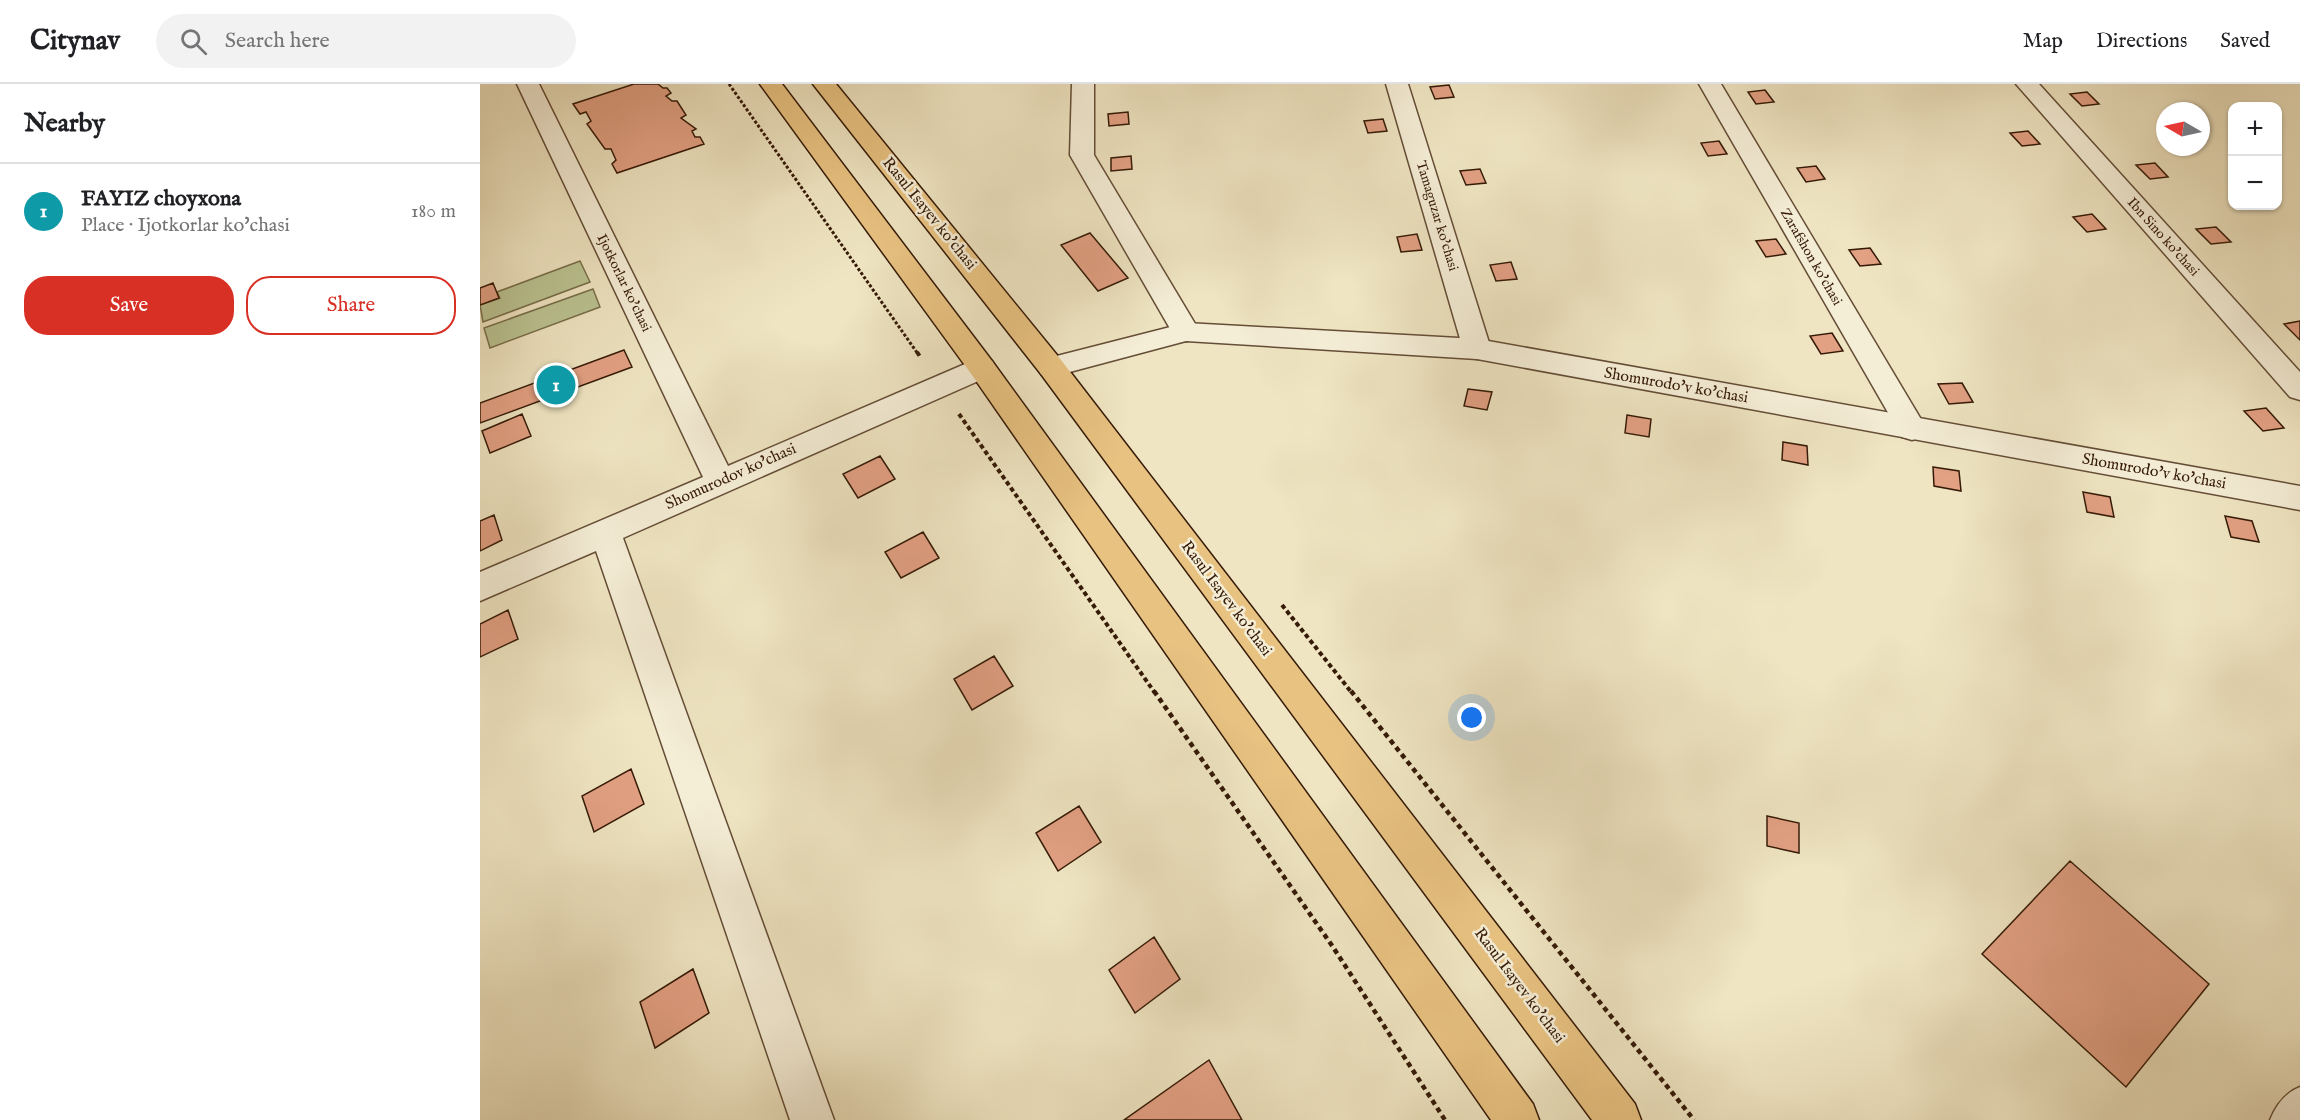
<!DOCTYPE html>
<meta charset="utf-8">
<style>
:root{--surface:#fff;--page:#f2f2f2;--text:#202124;--muted:#757577;--line:#e0e0e0;--accent:#d93025}
body{margin:0;font-family:"IM FELL English",serif;background:var(--page);color:var(--text)}
.controls{position:absolute;right:18px;top:18px;display:grid;overflow:hidden;border-radius:12px;box-shadow:0 2px 4px #0004}
.controls button{width:54px;height:54px;display:grid;place-items:center;padding:0;border:0;border-bottom:2px solid var(--line);background:var(--surface);color:var(--text);font:30px sans-serif}
.compass{position:absolute;left:1676px;top:18px;width:54px;height:54px;border-radius:50%;background:var(--surface);box-shadow:0 2px 4px #0004;rotate:279deg}
.you{position:absolute;left:992px;top:634px;width:21px;height:21px;margin:-15px;border:4px solid #fff;border-radius:50%;background:#1a73e8;box-shadow:0 0 0 9px #1a73e833}
.badge{display:grid;place-items:center;width:39px;height:39px;border-radius:50%;background:var(--accent);color:#fff;font-size:20px;font-weight:700}
.pin{position:absolute;translate:-50% -50%;border:3px solid #fff;box-shadow:0 2px 6px #0006}
.list{margin:0;padding:0;list-style:none}
h2{display:flex;justify-content:space-between;align-items:center;height:78px;margin:0;padding:0 24px;font-size:26px}
h2 small{font-size:20px;font-weight:400;color:var(--muted)}
.list li{display:grid;grid-template-columns:39px 1fr auto;gap:18px;align-items:center;box-sizing:border-box;height:96px;padding:0 24px;border-top:2px solid var(--line)}
.list b{display:block;font-size:22px;white-space:nowrap}
.list p{margin:0;font-size:20px;white-space:nowrap;color:var(--muted)}
.list em{font-size:20px;font-style:normal;color:var(--muted)}
.actions{display:flex;gap:12px;padding:18px 24px}
.actions a{flex:1;padding:14px 0;border:2px solid var(--accent);border-radius:24px;text-align:center;font-size:21px;color:var(--accent)}
.actions .main{background:var(--accent);color:#fff}
.icon{flex:none;width:33px;height:33px;fill:none;stroke:currentColor;stroke-width:2;stroke-linecap:round;stroke-linejoin:round}
.map{position:relative;flex:none;width:1820px;height:1036px;overflow:hidden}
header{display:flex;align-items:center;gap:36px;box-sizing:border-box;height:84px;padding:0 30px;background:var(--surface);border-bottom:2px solid var(--line)}
header strong{font-size:28px}
nav{display:flex;gap:33px;margin-inline-start:auto;font-size:21px}
.search{width:420px;height:54px;background:var(--page);display:flex;align-items:center;gap:15px;box-sizing:border-box;padding:0 21px;border-radius:33px;color:var(--muted);font-size:22px}
main{display:flex}
aside{flex:1;background:var(--surface)}
.map>svg:first-child{display:block}
</style>
<header>
<strong>Citynav</strong>
<div class="search"><svg class="icon" aria-label="search" viewBox="0 0 24 24"><circle cx="10" cy="10" r="6"/><path d="M15 15l6 6"/></svg>Search here</div>
<nav><a>Map</a><a>Directions</a><a>Saved</a></nav>
</header>
<main>
<aside>
<h2>Nearby<small></small></h2>
<ul class="list">
<li><span class="badge" style="background:#0f9aa8">1</span><div><b>FAYIZ choyxona</b><p>Place · Ijotkorlar ko'chasi</p></div><em>180 m</em></li>
</ul>
<div class="actions"><a class="main">Save</a><a>Share</a></div>
</aside>
<div class="map">
<svg width="1820" height="1036" viewBox="0 0 1820 1036">
<rect width="100%" height="100%" fill="#efe5c2"/>
<filter id="stains"><feTurbulence type="fractalNoise" baseFrequency=".00333" numOctaves="4"/><feColorMatrix values="0 0 0 0 .2 0 0 0 0 .09 0 0 0 0 .02 0 0 0 .5 -.17"/></filter>
<radialGradient id="worn" r=".72"><stop offset=".6" stop-color="#630" stop-opacity="0"/><stop offset="1" stop-color="#630" stop-opacity=".3"/></radialGradient>
<!-- green -->
<path fill="#bbc492" stroke="#786f4c" stroke-width="1.5" d="M 100,177 L 110,198 L 3,238 L 0,221 L 20,214 L 17,208 Z
M 113,205 L 120,223 L 10,264 L 4,244 Z"/>
<!-- building -->
<path fill="#e3a184" stroke="#351a07" stroke-width="1.5" d="M 154,0 L 178,0 L 183,4 L 187,4 L 191,9 L 186,12 L 192,17 L 197,17 L 206,31 L 201,34 L 216,45 L 212,47 L 215,53 L 220,53 L 224,60 L 137,89 L 132,80 L 136,76 L 131,65 L 125,65 L 107,40 L 111,37 L 106,28 L 100,30 L 93,20 Z
M 969,1 L 974,13 L 955,15 L 950,3 Z
M 1285,6 L 1294,18 L 1276,20 L 1268,8 Z
M 1607,8 L 1619,20 L 1602,22 L 1590,10 Z
M 648,28 L 649,40 L 629,42 L 628,30 Z
M 903,35 L 907,47 L 888,49 L 884,37 Z
M 1548,47 L 1560,60 L 1542,62 L 1530,49 Z
M 1239,57 L 1247,70 L 1228,72 L 1221,59 Z
M 651,72 L 652,85 L 631,87 L 631,74 Z
M 1675,79 L 1688,93 L 1670,95 L 1656,81 Z
M 1336,82 L 1345,95 L 1326,98 L 1317,84 Z
M 1000,85 L 1006,99 L 986,101 L 980,87 Z
M 1612,130 L 1626,145 L 1607,148 L 1593,133 Z
M 1736,143 L 1751,158 L 1731,160 L 1716,145 Z
M 610,149 L 648,194 L 618,207 L 581,161 Z
M 937,150 L 942,166 L 921,168 L 917,153 Z
M 1296,155 L 1306,170 L 1286,173 L 1276,157 Z
M 1390,164 L 1401,180 L 1380,182 L 1369,166 Z
M 1031,178 L 1037,195 L 1016,197 L 1010,181 Z
M 13,199 L 19,214 L 0,221 L 0,204 Z
M 1820,237 L 1820,256 L 1804,240 Z
M 1352,249 L 1363,267 L 1341,270 L 1330,252 Z
M 144,266 L 152,283 L 0,339 L 0,319 Z
M 1482,299 L 1493,318 L 1469,320 L 1458,300 Z
M 988,305 L 1012,308 L 1007,326 L 984,322 Z
M 1786,324 L 1804,344 L 1783,347 L 1764,327 Z
M 42,330 L 51,352 L 10,369 L 2,347 Z
M 1147,331 L 1171,335 L 1169,353 L 1145,349 Z
M 1303,358 L 1327,362 L 1328,381 L 1302,376 Z
M 400,372 L 415,395 L 378,414 L 363,390 Z
M 1453,383 L 1479,387 L 1481,407 L 1454,402 Z
M 1603,408 L 1630,413 L 1634,433 L 1607,428 Z
M 14,431 L 22,456 L 0,467 L 0,437 Z
M 1745,432 L 1772,437 L 1779,458 L 1751,453 Z
M 443,448 L 459,474 L 421,494 L 405,468 Z
M 28,526 L 38,555 L 0,573 L 0,540 Z
M 514,572 L 533,602 L 492,626 L 474,595 Z
M 151,685 L 164,720 L 114,748 L 102,712 Z
M 599,722 L 621,758 L 578,787 L 556,749 Z
M 1287,732 L 1319,739 L 1319,769 L 1287,762 Z
M 1590,777 L 1729,900 L 1646,1003 L 1502,870 Z
M 674,853 L 700,895 L 655,929 L 629,886 Z
M 213,885 L 229,929 L 175,964 L 160,918 Z
M 729,976 L 762,1036 L 644,1036 Z"/>
<g fill="none" stroke-linecap="round" stroke-linejoin="round">
<!-- service casing -->
<g stroke="#644d36" stroke-width="3">
<path id="service" d="M 1820,1003 L 1820,1036 L 1790,1036 C 1796,1021 1805,1009 1820,1003 Z"/>
</g>
<!-- minor casing -->
<g stroke="#644d36" stroke-width="3">
<path id="minor" d="M 37,0 L 59,0 L 248,382 L 492,277 L 502,274 L 512,277 L 516,284 L 512,291 L 143,454 L 354,1036 L 310,1036 L 116,467 L 0,517 L 0,488 L 223,393 Z
M 592,0 L 614,0 L 614,71 L 720,248 L 716,255 L 706,257 L 696,255 L 590,71 Z
M 906,0 L 928,0 L 1011,265 L 1007,272 L 997,275 L 987,272 L 983,265 Z
M 1219,0 L 1241,0 L 1442,337 L 1447,345 L 1442,353 L 1432,356 L 1422,353 Z
M 1536,0 L 1559,0 L 1820,288 L 1820,316 L 1810,313 Z"/>
</g>
<!-- tertiary casing -->
<g stroke="#644d36" stroke-width="3">
<path id="tertiary" d="M 706,239 L 997,255 L 1820,402 L 1820,426 L 997,275 L 706,257 L 571,293 L 561,290 L 557,283 L 561,276 Z"/>
</g>
<!-- primary casing -->
<g stroke="#351a07" stroke-width="3">
<path id="primary" d="M 280,0 L 302,0 L 512,277 L 1053,1020 L 1059,1036 L 1011,1036 L 492,291 Z
M 333,0 L 356,0 L 581,276 L 1155,1020 L 1161,1036 L 1112,1036 L 561,290 Z"/>
</g>
<!-- path-far2 -->
<path stroke="#351a07" stroke-width="3" stroke-dasharray="3 2" stroke-linecap="butt" d="M 249,0 L 438,270"/>
<!-- path-far1 -->
<path stroke="#351a07" stroke-width="4" stroke-dasharray="4.5 3" stroke-linecap="butt" d="M 437,268 L 441,274
M 479,330 L 675,609
M 802,521 L 872,609"/>
<!-- path -->
<path stroke="#351a07" stroke-width="4.5" stroke-dasharray="5 4" stroke-linecap="butt" d="M 674,607 L 853,863 L 965,1036
M 871,607 L 1214,1036"/>
<!-- service -->
<use href="#service" fill="#f5eed7" fill-rule="evenodd"/>
<!-- minor -->
<use href="#minor" fill="#f5eed7" fill-rule="evenodd"/>
<!-- tertiary -->
<use href="#tertiary" fill="#f5eed7" fill-rule="evenodd"/>
<!-- primary -->
<use href="#primary" fill="#e8c281" fill-rule="evenodd"/>
</g>
<g text-anchor="middle" dominant-baseline="central" stroke-width="5" stroke-linejoin="round" paint-order="stroke">
<!-- far-street labels -->
<g font-size="14" fill="#351a07" stroke="#f5eed7">
<text transform="translate(957 132) rotate(73)">Tamaguzar ko'chasi</text>
<text transform="translate(1683 153) rotate(48)">Ibn Sino ko'chasi</text>
<text transform="translate(1331 173) rotate(60)">Zarafshon ko'chasi</text>
<text transform="translate(144 199) rotate(64)">Ijotkorlar ko'chasi</text>
</g>
<!-- street labels -->
<g font-size="16" fill="#351a07" stroke="#f5eed7">
<text transform="translate(449 130) rotate(51)">Rasul Isayev ko'chasi</text>
<text transform="translate(1196 302) rotate(10)">Shomurodo'v ko'chasi</text>
<text transform="translate(1674 388) rotate(10)">Shomurodo'v ko'chasi</text>
<text transform="translate(251 393) rotate(-24)">Shomurodov ko'chasi</text>
<text transform="translate(746 515) rotate(53)">Rasul Isayev ko'chasi</text>
<text transform="translate(1039 902) rotate(53)">Rasul Isayev ko'chasi</text>
</g>
</g>
<rect width="100%" height="100%" filter="url(#stains)"/>
<rect width="100%" height="100%" fill="url(#worn)"/>
</svg>
<div class="controls">
<button>+</button>
<button>−</button>
</div>
<svg class="compass" viewBox="-18 -18 36 36"><path d="M0-13l5 13h-10z" fill="#e53935"/><path d="M0 13l5-13h-10z" fill="#757577"/></svg>
<div class="you"></div>
<div class="pin badge" style="left:76px;top:301px;background:#0f9aa8">1</div>
</div>
</main>
